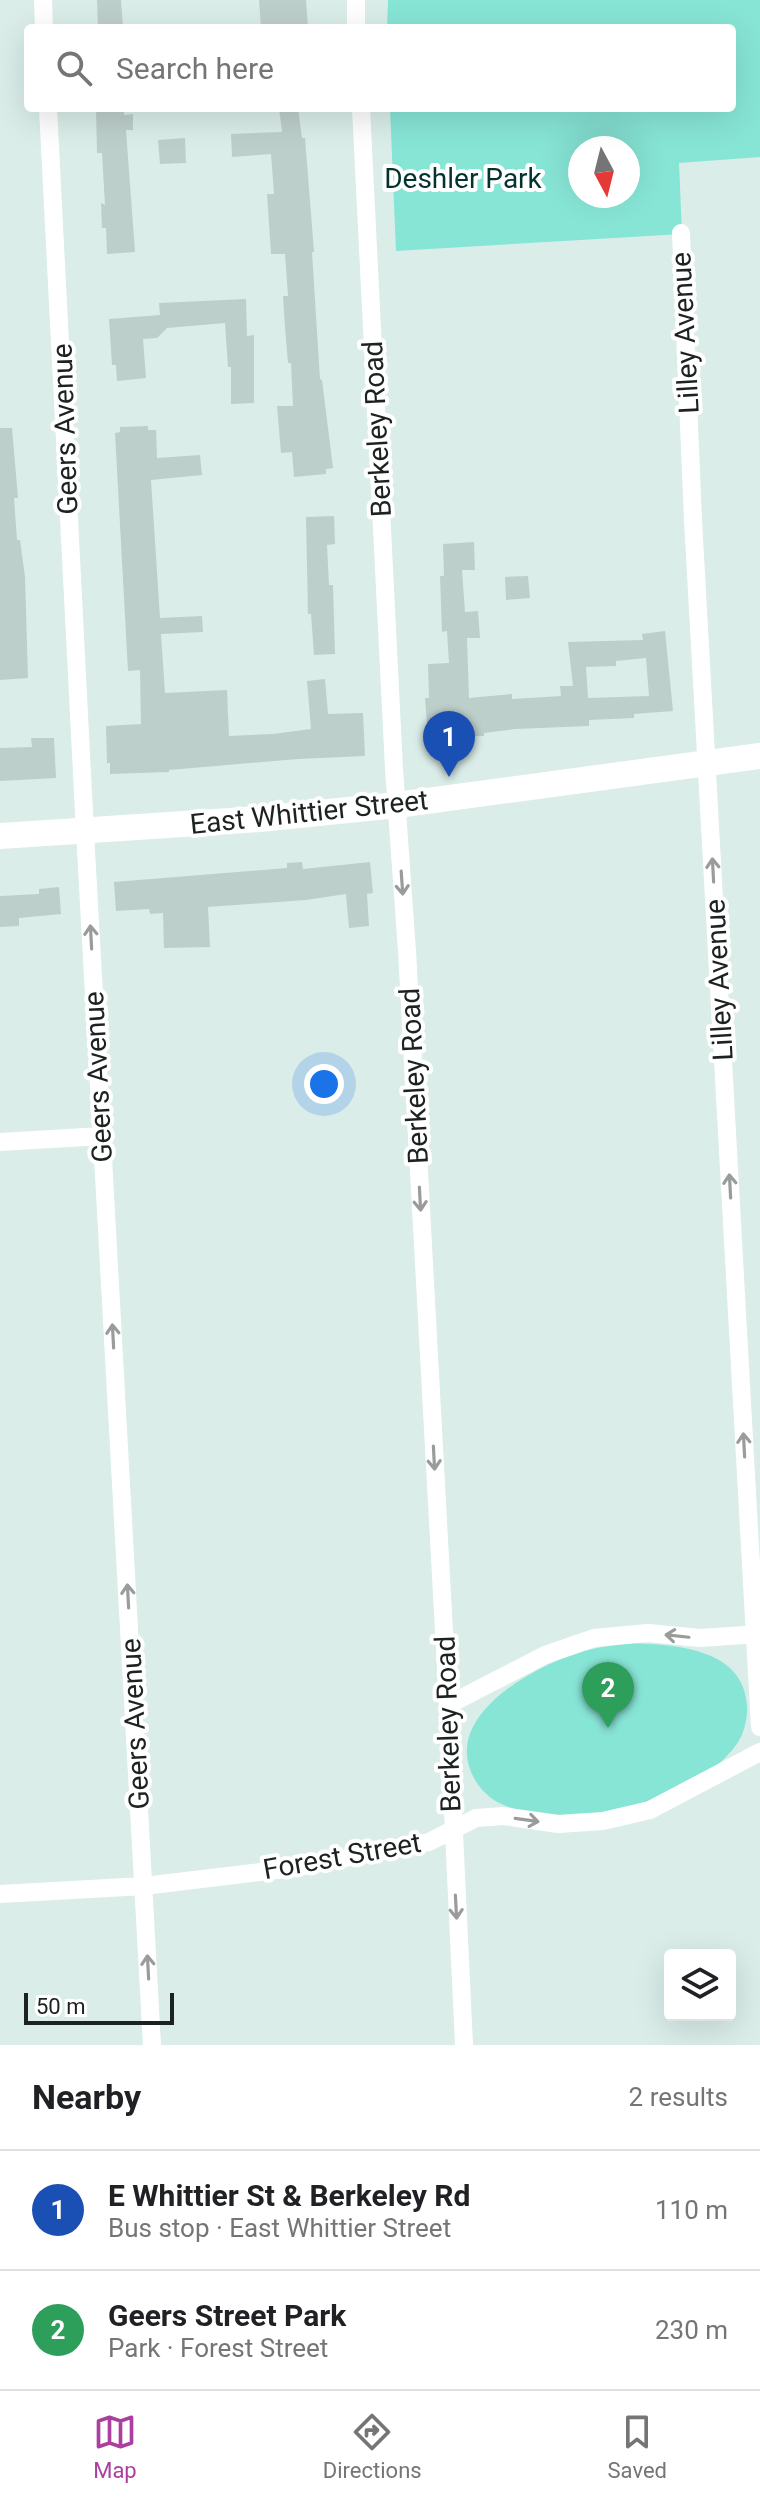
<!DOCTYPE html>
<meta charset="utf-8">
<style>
:root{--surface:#fff;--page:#f6f6f6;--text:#202124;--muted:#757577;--line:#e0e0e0;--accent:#ab3f9f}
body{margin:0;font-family:Roboto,sans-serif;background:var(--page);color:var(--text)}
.controls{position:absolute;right:24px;bottom:24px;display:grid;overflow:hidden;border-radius:8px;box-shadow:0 8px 32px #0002}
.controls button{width:72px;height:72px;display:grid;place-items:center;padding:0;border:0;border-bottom:2px solid var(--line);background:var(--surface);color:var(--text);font:40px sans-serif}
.compass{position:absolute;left:568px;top:136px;width:72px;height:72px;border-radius:50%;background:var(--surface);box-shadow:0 8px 32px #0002;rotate:173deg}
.scale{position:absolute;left:24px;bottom:20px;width:150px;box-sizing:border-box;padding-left:8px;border:4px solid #1c2221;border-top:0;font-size:22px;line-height:28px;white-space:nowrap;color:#1c2221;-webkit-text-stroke:6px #fff;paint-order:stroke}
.you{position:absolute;left:324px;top:1084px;width:28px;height:28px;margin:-20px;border:6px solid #fff;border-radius:50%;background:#1a73e8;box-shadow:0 0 0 12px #1a73e833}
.badge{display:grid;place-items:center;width:52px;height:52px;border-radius:50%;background:var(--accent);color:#fff;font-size:26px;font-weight:700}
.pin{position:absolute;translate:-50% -66px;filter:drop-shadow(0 2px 4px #0008)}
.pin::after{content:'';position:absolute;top:42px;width:28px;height:24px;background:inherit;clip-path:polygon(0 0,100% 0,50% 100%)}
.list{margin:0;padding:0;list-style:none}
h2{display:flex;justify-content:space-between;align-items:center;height:104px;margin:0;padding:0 32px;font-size:34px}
h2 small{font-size:26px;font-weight:400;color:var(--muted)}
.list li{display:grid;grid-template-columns:52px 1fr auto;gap:24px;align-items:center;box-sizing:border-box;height:120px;padding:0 32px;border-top:2px solid var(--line)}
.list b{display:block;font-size:30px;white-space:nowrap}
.list p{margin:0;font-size:26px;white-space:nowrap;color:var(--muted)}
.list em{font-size:26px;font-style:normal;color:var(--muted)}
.icon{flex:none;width:44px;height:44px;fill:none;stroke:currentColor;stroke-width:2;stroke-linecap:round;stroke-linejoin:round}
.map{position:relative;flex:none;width:760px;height:2045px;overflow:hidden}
.search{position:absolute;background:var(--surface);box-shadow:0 8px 32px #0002;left:24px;right:24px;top:24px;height:88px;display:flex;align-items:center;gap:20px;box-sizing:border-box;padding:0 28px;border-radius:8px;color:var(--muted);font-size:30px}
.sheet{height:344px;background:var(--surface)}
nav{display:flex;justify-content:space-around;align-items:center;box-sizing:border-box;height:112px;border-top:2px solid var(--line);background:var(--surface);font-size:22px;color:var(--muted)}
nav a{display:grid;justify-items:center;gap:4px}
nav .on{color:var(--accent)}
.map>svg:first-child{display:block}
</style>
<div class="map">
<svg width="760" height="2045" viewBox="0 0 760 2045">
<rect width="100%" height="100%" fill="#daede9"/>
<!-- green -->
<path fill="#87e5d6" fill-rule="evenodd" d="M 388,0 L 760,0 L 760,157 L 679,163 L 682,234 L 396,251 L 390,108 L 732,108 L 732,28 L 387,28 ZM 580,148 L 628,148 L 628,196 L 580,196 Z
M 632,1643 C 676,1645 743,1648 747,1705 C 748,1717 744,1735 736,1745 C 700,1796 597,1826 538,1814 C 516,1810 494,1806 479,1786 C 432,1720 533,1666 584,1651 C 600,1647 615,1645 632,1643 Z"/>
<!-- building -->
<path fill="#bdcfcb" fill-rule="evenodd" d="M 97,0 L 121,0 L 123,28 L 98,28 Z
M 259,0 L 306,0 L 308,28 L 261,28 Z
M 96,108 L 124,108 L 124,115 L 133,114 L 133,130 L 126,130 L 135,252 L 107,254 L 106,228 L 102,228 L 101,203 L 105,205 L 102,153 L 97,153 Z
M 279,108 L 298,108 L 302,138 L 305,138 L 314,252 L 312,252 L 320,379 L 322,380 L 333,468 L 326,469 L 326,474 L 294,477 L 292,452 L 281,453 L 277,406 L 293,406 L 291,363 L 288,363 L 285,327 L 283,296 L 288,296 L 285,254 L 271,254 L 267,194 L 274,194 L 271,154 L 232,157 L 231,134 L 282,132 Z
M 185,138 L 186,163 L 160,164 L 158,140 Z
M 246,299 L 247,336 L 254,335 L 254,403 L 231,404 L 231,367 L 228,367 L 225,323 L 167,328 L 157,338 L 143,339 L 146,378 L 117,381 L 116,365 L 112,365 L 109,319 L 160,315 L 159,303 Z
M 148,426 L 148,430 L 156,430 L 157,458 L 200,455 L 202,475 L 151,480 L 160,618 L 202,616 L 203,632 L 161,634 L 165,693 L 227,690 L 229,736 L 273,734 L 311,729 L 307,681 L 325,679 L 328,714 L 363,713 L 365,756 L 298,759 L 169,770 L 169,772 L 110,774 L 110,763 L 107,763 L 106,726 L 141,724 L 140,670 L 128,671 L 115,433 L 120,432 L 120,427 Z
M 0,428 L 12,428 L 18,498 L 14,498 L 17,540 L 20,540 L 25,577 L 28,678 L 0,680 Z
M 334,516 L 335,544 L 327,545 L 329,585 L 333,585 L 335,654 L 314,655 L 311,614 L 308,614 L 306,517 Z
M 474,542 L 475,570 L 462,570 L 465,612 L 478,611 L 480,638 L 467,638 L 469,698 L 512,694 L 512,699 L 561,696 L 560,686 L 573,686 L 568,642 L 643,640 L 642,634 L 665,631 L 673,711 L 634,714 L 634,718 L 589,720 L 589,726 L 515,729 L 484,733 L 484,736 L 428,737 L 425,698 L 429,698 L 428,664 L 449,663 L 447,631 L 442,632 L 440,576 L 444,576 L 443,544 ZM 646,658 L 649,696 L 588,698 L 586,667 L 616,666 L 616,661 Z
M 528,576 L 530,598 L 506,600 L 505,577 Z
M 31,738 L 54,738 L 56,778 L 0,781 L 0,748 L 32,747 Z
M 302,862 L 303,869 L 370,862 L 373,893 L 367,894 L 369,926 L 349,928 L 346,894 L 306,900 L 208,907 L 210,947 L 164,948 L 163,913 L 150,914 L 149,909 L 116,911 L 114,882 L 287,868 L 287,863 Z
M 59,887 L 61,914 L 19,918 L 19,926 L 0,927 L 0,896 L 39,894 L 39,889 Z"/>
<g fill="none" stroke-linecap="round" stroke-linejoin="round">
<!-- street -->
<path stroke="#fff" stroke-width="18" d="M 43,0 L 44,28
M 356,0 L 356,28
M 48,108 L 85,832 L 152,2045
M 361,108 L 394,769 L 407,951 L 448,1705 L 464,2045
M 681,233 L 693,520 L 760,1727
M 0,1142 L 102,1136
M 448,1705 L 545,1655 L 594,1638 L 648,1633 L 700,1638 L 760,1634
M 0,1894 L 144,1886 L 294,1868 L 429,1842 L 476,1818 L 503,1816 L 558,1824 L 603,1821 L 650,1810 L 760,1752"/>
<!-- secondary -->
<path stroke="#fff" stroke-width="26" d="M 0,836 L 260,819 L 397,805 L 760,756"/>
</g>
<!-- one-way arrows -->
<defs><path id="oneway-shaft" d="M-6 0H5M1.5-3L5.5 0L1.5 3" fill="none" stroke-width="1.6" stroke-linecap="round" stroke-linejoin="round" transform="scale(2)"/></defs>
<g stroke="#999c9b">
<use href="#oneway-shaft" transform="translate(713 870) rotate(-93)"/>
<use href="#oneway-shaft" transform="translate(402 883) rotate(86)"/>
<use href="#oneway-shaft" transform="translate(91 937) rotate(-93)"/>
<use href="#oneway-shaft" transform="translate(730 1186) rotate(-93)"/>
<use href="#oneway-shaft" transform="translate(420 1199) rotate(87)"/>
<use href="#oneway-shaft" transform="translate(113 1336) rotate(-93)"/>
<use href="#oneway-shaft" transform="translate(744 1445) rotate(-93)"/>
<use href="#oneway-shaft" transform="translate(434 1458) rotate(87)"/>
<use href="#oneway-shaft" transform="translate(128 1596) rotate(-93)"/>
<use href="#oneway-shaft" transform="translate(677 1636) rotate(-174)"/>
<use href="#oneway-shaft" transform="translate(527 1820) rotate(8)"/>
<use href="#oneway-shaft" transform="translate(456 1907) rotate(87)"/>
<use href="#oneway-shaft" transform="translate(148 1967) rotate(-93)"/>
</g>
<g text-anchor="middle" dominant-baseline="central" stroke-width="8" stroke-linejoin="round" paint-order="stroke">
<!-- park labels -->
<g font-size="28" fill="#01342e" stroke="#fff">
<text x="463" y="178">Deshler Park</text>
</g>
<!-- street labels -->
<g font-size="28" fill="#1c2221" stroke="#fff">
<text transform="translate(685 333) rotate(-93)">Lilley Avenue</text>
<text transform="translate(65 429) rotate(-92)">Geers Avenue</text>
<text transform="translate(377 429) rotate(-93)">Berkeley Road</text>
<text transform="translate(309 812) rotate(-6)">East Whittier Street</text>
<text transform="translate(719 980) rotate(-93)">Lilley Avenue</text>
<text transform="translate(414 1076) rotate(-93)">Berkeley Road</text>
<text transform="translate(98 1077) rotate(-93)">Geers Avenue</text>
<text transform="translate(135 1724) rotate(-93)">Geers Avenue</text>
<text transform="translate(448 1724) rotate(-92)">Berkeley Road</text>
<text transform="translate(342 1856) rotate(-10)">Forest Street</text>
</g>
</g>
</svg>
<div class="controls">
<button><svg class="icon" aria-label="layers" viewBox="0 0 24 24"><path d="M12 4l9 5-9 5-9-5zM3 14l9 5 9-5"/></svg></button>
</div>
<svg class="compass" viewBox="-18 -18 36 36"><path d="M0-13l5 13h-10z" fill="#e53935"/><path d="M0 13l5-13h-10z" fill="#757577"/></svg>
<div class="scale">50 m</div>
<div class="you"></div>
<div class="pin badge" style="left:449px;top:777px;background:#1a4fb4">1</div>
<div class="pin badge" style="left:608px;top:1728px;background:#2e9e5b">2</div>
<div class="search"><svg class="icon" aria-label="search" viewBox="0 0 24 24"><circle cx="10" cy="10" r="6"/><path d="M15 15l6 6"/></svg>Search here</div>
</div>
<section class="sheet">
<h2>Nearby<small>2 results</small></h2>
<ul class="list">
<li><span class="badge" style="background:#1a4fb4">1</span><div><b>E Whittier St &amp; Berkeley Rd</b><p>Bus stop · East Whittier Street</p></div><em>110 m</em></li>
<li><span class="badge" style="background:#2e9e5b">2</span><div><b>Geers Street Park</b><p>Park · Forest Street</p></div><em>230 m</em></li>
</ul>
</section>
<nav>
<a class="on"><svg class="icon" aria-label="map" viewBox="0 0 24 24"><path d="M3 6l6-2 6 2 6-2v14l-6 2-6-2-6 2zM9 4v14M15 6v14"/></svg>Map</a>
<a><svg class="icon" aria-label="directions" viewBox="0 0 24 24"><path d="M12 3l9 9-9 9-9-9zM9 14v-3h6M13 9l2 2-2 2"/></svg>Directions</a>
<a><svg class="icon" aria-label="saved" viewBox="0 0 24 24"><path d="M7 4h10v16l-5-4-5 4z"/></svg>Saved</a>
</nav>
